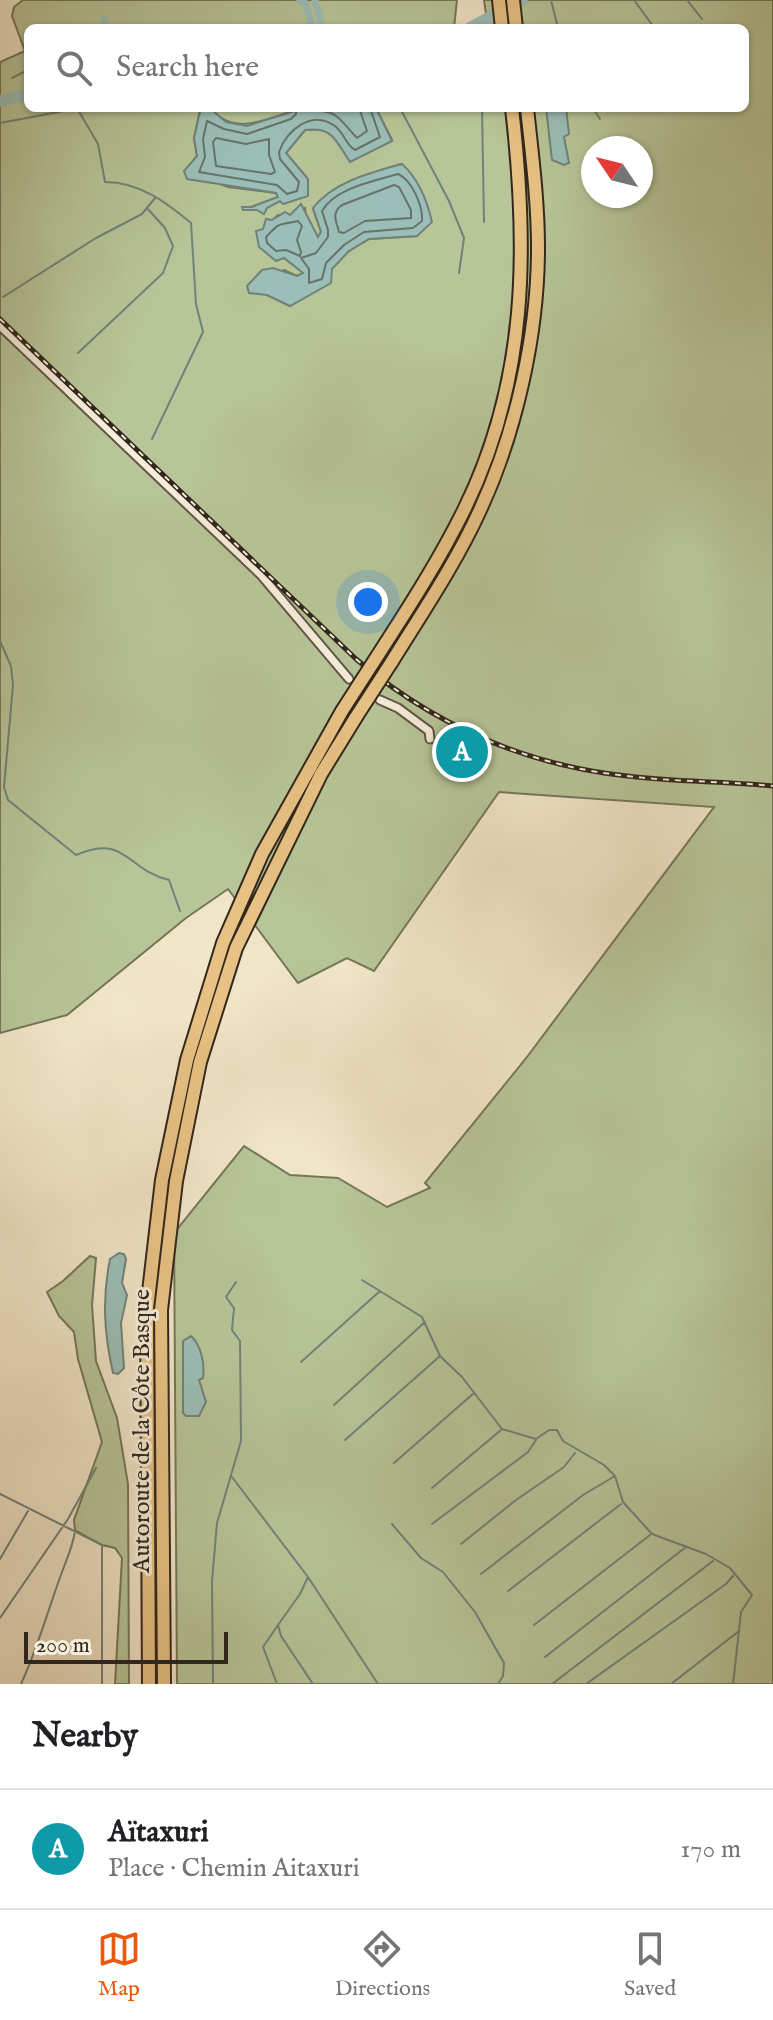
<!DOCTYPE html>
<meta charset="utf-8">
<style>
:root{--surface:#fff;--page:#f6f6f6;--text:#202124;--muted:#757577;--line:#e0e0e0;--accent:#ea580c}
body{margin:0;font-family:"IM FELL English",serif;background:var(--page);color:var(--text)}
.compass{position:absolute;left:581px;top:136px;width:72px;height:72px;border-radius:50%;background:var(--surface);box-shadow:0 2px 6px #0004;rotate:305deg}
.scale{position:absolute;left:24px;bottom:20px;width:204px;box-sizing:border-box;padding-left:8px;border:4px solid #31271c;border-top:0;font-size:22px;line-height:28px;white-space:nowrap;color:#31271c;-webkit-text-stroke:6px #f6eedb;paint-order:stroke}
.you{position:absolute;left:368px;top:602px;width:28px;height:28px;margin:-20px;border:6px solid #fff;border-radius:50%;background:#1a73e8;box-shadow:0 0 0 12px #1a73e833}
.badge{display:grid;place-items:center;width:52px;height:52px;border-radius:50%;background:var(--accent);color:#fff;font-size:26px;font-weight:700}
.pin{position:absolute;translate:-50% -50%;border:4px solid #fff;box-shadow:0 2px 8px #0006}
.list{margin:0;padding:0;list-style:none}
h2{display:flex;justify-content:space-between;align-items:center;height:104px;margin:0;padding:0 32px;font-size:34px}
h2 small{font-size:26px;font-weight:400;color:var(--muted)}
.list li{display:grid;grid-template-columns:52px 1fr auto;gap:24px;align-items:center;box-sizing:border-box;height:120px;padding:0 32px;border-top:2px solid var(--line)}
.list b{display:block;font-size:30px;white-space:nowrap}
.list p{margin:0;font-size:26px;white-space:nowrap;color:var(--muted)}
.list em{font-size:26px;font-style:normal;color:var(--muted)}
.icon{flex:none;width:44px;height:44px;fill:none;stroke:currentColor;stroke-width:2;stroke-linecap:round;stroke-linejoin:round}
.map{position:relative;flex:none;width:773px;height:1684px;overflow:hidden}
.search{position:absolute;background:var(--surface);box-shadow:0 2px 6px #0004;left:24px;right:24px;top:24px;height:88px;display:flex;align-items:center;gap:20px;box-sizing:border-box;padding:0 28px;border-radius:12px;color:var(--muted);font-size:30px}
.sheet{height:224px;background:var(--surface)}
nav{display:flex;justify-content:space-around;align-items:center;box-sizing:border-box;height:112px;border-top:2px solid var(--line);background:var(--surface);font-size:22px;color:var(--muted)}
nav a{display:grid;justify-items:center;gap:4px}
nav .on{color:var(--accent)}
.map>svg:first-child{display:block}
</style>
<div class="map">
<svg width="773" height="1684" viewBox="0 0 773 1684">
<rect width="100%" height="100%" fill="#f1e5c8"/>
<filter id="stains"><feTurbulence type="fractalNoise" baseFrequency=".0025" numOctaves="4"/><feColorMatrix values="0 0 0 0 .2 0 0 0 0 .09 0 0 0 0 .02 0 0 0 .5 -.17"/></filter>
<radialGradient id="worn" r=".72"><stop offset=".6" stop-color="#630" stop-opacity="0"/><stop offset="1" stop-color="#630" stop-opacity=".3"/></radialGradient>
<!-- green -->
<path fill="#b7c598" stroke="#74765a" stroke-width="2" fill-rule="evenodd" d="M 23,0 L 457,0 L 454,28 L 28,28 L 28,108 L 203,108 L 200,110 L 194,138 L 197,156 L 185,171 L 228,187 L 276,193 L 278,197 L 243,210 C 271,210 287,196 308,179 L 286,153 L 305,130 C 323,128 330,130 340,146 L 392,140 L 376,108 L 745,108 L 745,28 L 488,28 L 484,0 L 773,0 L 773,1684 L 177,1684 L 174,1233 L 244,1146 L 290,1175 L 338,1178 L 387,1207 L 430,1188 L 425,1183 L 527,1057 L 714,807 L 499,792 L 374,971 L 347,958 L 298,983 L 228,889 L 186,918 L 67,1015 L 0,1033 L 0,62 L 25,51 L 12,16 L 14,7 ZM 593,148 L 641,148 L 641,196 L 593,196 ZM 401,164 L 417,236 L 369,239 L 349,251 L 290,306 L 267,295 L 284,270 L 297,276 L 304,273 L 284,258 L 263,229 L 278,215 L 290,216 L 305,208 L 306,217 L 318,237 L 321,232 L 313,209 C 333,182 370,173 401,164 Z
M 210,108 L 304,108 C 272,115 236,140 210,108 Z
M 90,1256 L 96,1258 L 92,1305 L 96,1361 L 117,1418 L 128,1484 L 129,1684 L 115,1684 L 122,1558 L 115,1548 L 102,1545 L 75,1530 L 74,1520 L 102,1442 L 78,1359 L 74,1332 L 59,1316 L 47,1292 L 63,1281 Z"/>
<!-- water -->
<path fill="#9bbfb8" stroke="#71827a" stroke-width="2" d="M 195,108 L 210,108 L 226,122 L 247,126 L 304,108 L 376,108 L 392,141 L 350,162 C 335,140 334,127 305,130 L 286,153 L 308,179 L 308,196 L 283,204 L 280,201 L 267,208 L 264,214 L 257,210 L 243,210 L 242,207 L 252,207 L 278,197 L 276,193 L 187,179 L 184,171 L 197,156 L 194,138 L 200,112 Z
M 546,108 L 566,108 L 569,134 L 564,137 L 569,163 L 564,165 L 552,160 Z
M 402,164 C 419,179 427,200 432,222 L 417,236 L 369,239 L 349,251 L 332,269 L 331,283 L 290,306 L 267,295 L 249,293 L 247,286 L 262,270 L 273,268 L 297,276 L 303,273 L 284,258 L 276,261 L 259,247 L 256,231 L 263,229 L 266,219 L 272,220 L 285,212 L 290,215 L 301,204 L 318,237 L 321,232 L 313,208 C 333,182 370,173 402,164 Z
M 119,1253 L 124,1254 L 126,1259 L 122,1283 L 127,1295 L 121,1323 L 124,1368 L 118,1374 L 113,1373 C 104,1333 102,1299 110,1259 Z
M 191,1336 C 201,1345 205,1364 203,1378 L 199,1380 L 206,1402 L 199,1416 L 186,1416 L 183,1413 L 183,1341 Z"/>
<g fill="none" stroke-linecap="round" stroke-linejoin="round">
<!-- shore -->
<path stroke="#66736a" stroke-width="2" d="M 296,108 L 296,114 L 291,119 L 247,134 L 224,129 L 207,121 L 203,139 L 205,157 L 199,172 L 277,185 L 287,194 L 297,191 L 299,182 L 280,159 L 279,152 C 287,130 312,109 335,126 C 344,133 346,145 355,150 L 380,137 L 370,108
M 306,108 L 310,111 C 339,109 340,121 357,138 L 367,131 L 359,108
M 216,138 L 246,144 L 269,139 L 269,155 L 275,172 L 271,174 L 216,166 L 213,142 Z
M 398,174 C 412,180 423,206 422,221 L 413,228 L 364,232 L 344,245 L 326,263 L 322,279 L 309,283 L 309,269 L 301,258 L 316,253 L 328,237 L 328,230 L 322,211 C 335,188 374,181 398,174 Z
M 394,185 L 399,187 L 411,210 L 411,218 L 365,221 L 344,233 L 339,232 C 336,220 331,213 342,205 Z
M 298,221 L 302,226 L 297,240 L 301,252 L 300,256 L 286,250 L 276,251 L 267,243 L 266,237 C 282,220 278,226 298,221 Z"/>
<!-- stream -->
<path stroke="#71827a" stroke-width="2" d="M 551,0 L 558,28
M 634,0 L 653,26
M 687,0 L 702,19
M 284,28 L 312,24
M 12,78 L 28,70
M 77,108 L 98,144 L 105,182 C 139,182 166,202 191,223 L 196,304 L 203,332 L 152,439
M 400,108 L 449,201 L 464,238 L 459,273
M 482,108 L 484,222
M 593,108 L 600,119
M 0,123 L 69,110
M 3,297 L 96,238 L 142,214 L 155,198
M 78,353 L 163,273 L 173,246 L 165,228 L 147,208
M 0,641 L 11,666 L 13,685 L 4,787 L 8,800 L 76,855 C 126,833 126,870 169,880 L 180,911
M 362,1280 L 422,1317 L 440,1356 L 462,1377 L 502,1429 L 536,1439 L 549,1430 L 557,1430 L 563,1441 L 604,1465 L 615,1476 L 623,1502 L 652,1534 L 706,1554 L 730,1568 L 752,1595 L 741,1612 L 733,1684
M 301,1362 L 380,1291
M 334,1405 L 425,1322
M 345,1440 L 440,1356
M 394,1463 L 474,1393
M 232,1477 L 308,1577 L 378,1684
M 432,1488 L 501,1430
M 0,1494 L 102,1545 L 102,1684
M 392,1524 L 421,1558 L 443,1572 L 475,1612 L 504,1663 L 503,1676 L 498,1684
M 432,1524 L 528,1452 L 536,1440
M 461,1544 L 516,1500 L 564,1467 L 575,1453
M 0,1559 L 28,1511
M 481,1574 L 583,1495 L 615,1476
M 308,1577 L 300,1594 L 278,1625 L 281,1636 L 313,1684
M 508,1591 L 621,1504
M 0,1618 L 68,1519 L 96,1468
M 534,1625 L 650,1535
M 545,1657 L 686,1547
M 21,1684 C 38,1647 48,1610 62,1572 C 67,1558 73,1546 75,1531
M 213,1684 L 212,1581 L 217,1523 L 241,1441 L 240,1341 L 232,1330 L 234,1308 L 226,1297 L 236,1282
M 277,1684 L 263,1647 L 278,1625
M 552,1684 L 713,1561
M 586,1684 L 726,1584 L 733,1576
M 671,1684 L 739,1631"/>
<!-- canal -->
<path stroke="#9bbfb8" stroke-width="7" d="M 300,0 L 305,3 L 313,28
M 315,0 L 322,28
M 104,19 L 107,28
M 289,27 L 289,28"/>
<!-- river -->
<path stroke="#9bbfb8" stroke-width="12" d="M 470,28 L 522,0
M 0,101 L 28,94"/>
<!-- street casing -->
<g stroke="#615647" stroke-width="11">
<path id="street" d="M 0,326 L 261,575 L 349,679
M 380,700 L 398,708 L 429,731 L 430,739"/>
</g>
<!-- highway casing -->
<g stroke="#31271c" stroke-width="16">
<path id="highway" d="M 499,0 L 502,28
M 513,0 L 516,28
M 378,655 C 409,607 440,559 465,508 C 528,379 528,247 512,108
M 391,663 C 422,613 456,563 480,510 C 516,432 538,334 538,248 C 538,201 532,155 527,108
M 149,1684 L 147,1309 L 162,1180 L 187,1060 L 223,943 L 262,854 L 342,711
M 164,1684 L 161,1310 L 176,1181 L 200,1062 L 236,948 L 321,774 L 356,717"/>
</g>
<!-- street -->
<use href="#street" stroke="#f6eedb" stroke-width="7"/>
<!-- highway -->
<use href="#highway" stroke="#e8c284" stroke-width="12"/>
<!-- rail casing -->
<g stroke="#31271c" stroke-width="5">
<path id="rail" d="M 0,319 L 356,659 C 434,725 525,765 627,776 C 675,782 724,781 773,786"/>
</g>
<!-- rail -->
<use href="#rail" stroke="#f6eedb" stroke-width="2" stroke-dasharray="6" stroke-linecap="butt"/>
<!-- highway-bridge casing -->
<g stroke="#31271c" stroke-width="16" stroke-linecap="butt">
<path id="highway-bridge" d="M 342,711 L 378,655
M 356,717 L 391,663"/>
</g>
<!-- highway-bridge -->
<use href="#highway-bridge" stroke="#e8c284" stroke-width="12"/>
</g>
<g text-anchor="middle" dominant-baseline="central" stroke-width="6" stroke-linejoin="round" paint-order="stroke">
<!-- street labels -->
<g font-size="24" fill="#31271c" stroke="#f6eedb">
<text transform="translate(142 1431) rotate(-90)">Autoroute de la Côte Basque</text>
</g>
</g>
<rect width="100%" height="100%" filter="url(#stains)"/>
<rect width="100%" height="100%" fill="url(#worn)"/>
</svg>
<svg class="compass" viewBox="-18 -18 36 36"><path d="M0-13l5 13h-10z" fill="#e53935"/><path d="M0 13l5-13h-10z" fill="#757577"/></svg>
<div class="scale">200 m</div>
<div class="you"></div>
<div class="pin badge" style="left:462px;top:752px;background:#0f9aa8">A</div>
<div class="search"><svg class="icon" aria-label="search" viewBox="0 0 24 24"><circle cx="10" cy="10" r="6"/><path d="M15 15l6 6"/></svg>Search here</div>
</div>
<section class="sheet">
<h2>Nearby<small></small></h2>
<ul class="list">
<li><span class="badge" style="background:#0f9aa8">A</span><div><b>Aïtaxuri</b><p>Place · Chemin Aitaxuri</p></div><em>170 m</em></li>
</ul>
</section>
<nav>
<a class="on"><svg class="icon" aria-label="map" viewBox="0 0 24 24"><path d="M3 6l6-2 6 2 6-2v14l-6 2-6-2-6 2zM9 4v14M15 6v14"/></svg>Map</a>
<a><svg class="icon" aria-label="directions" viewBox="0 0 24 24"><path d="M12 3l9 9-9 9-9-9zM9 14v-3h6M13 9l2 2-2 2"/></svg>Directions</a>
<a><svg class="icon" aria-label="saved" viewBox="0 0 24 24"><path d="M7 4h10v16l-5-4-5 4z"/></svg>Saved</a>
</nav>
